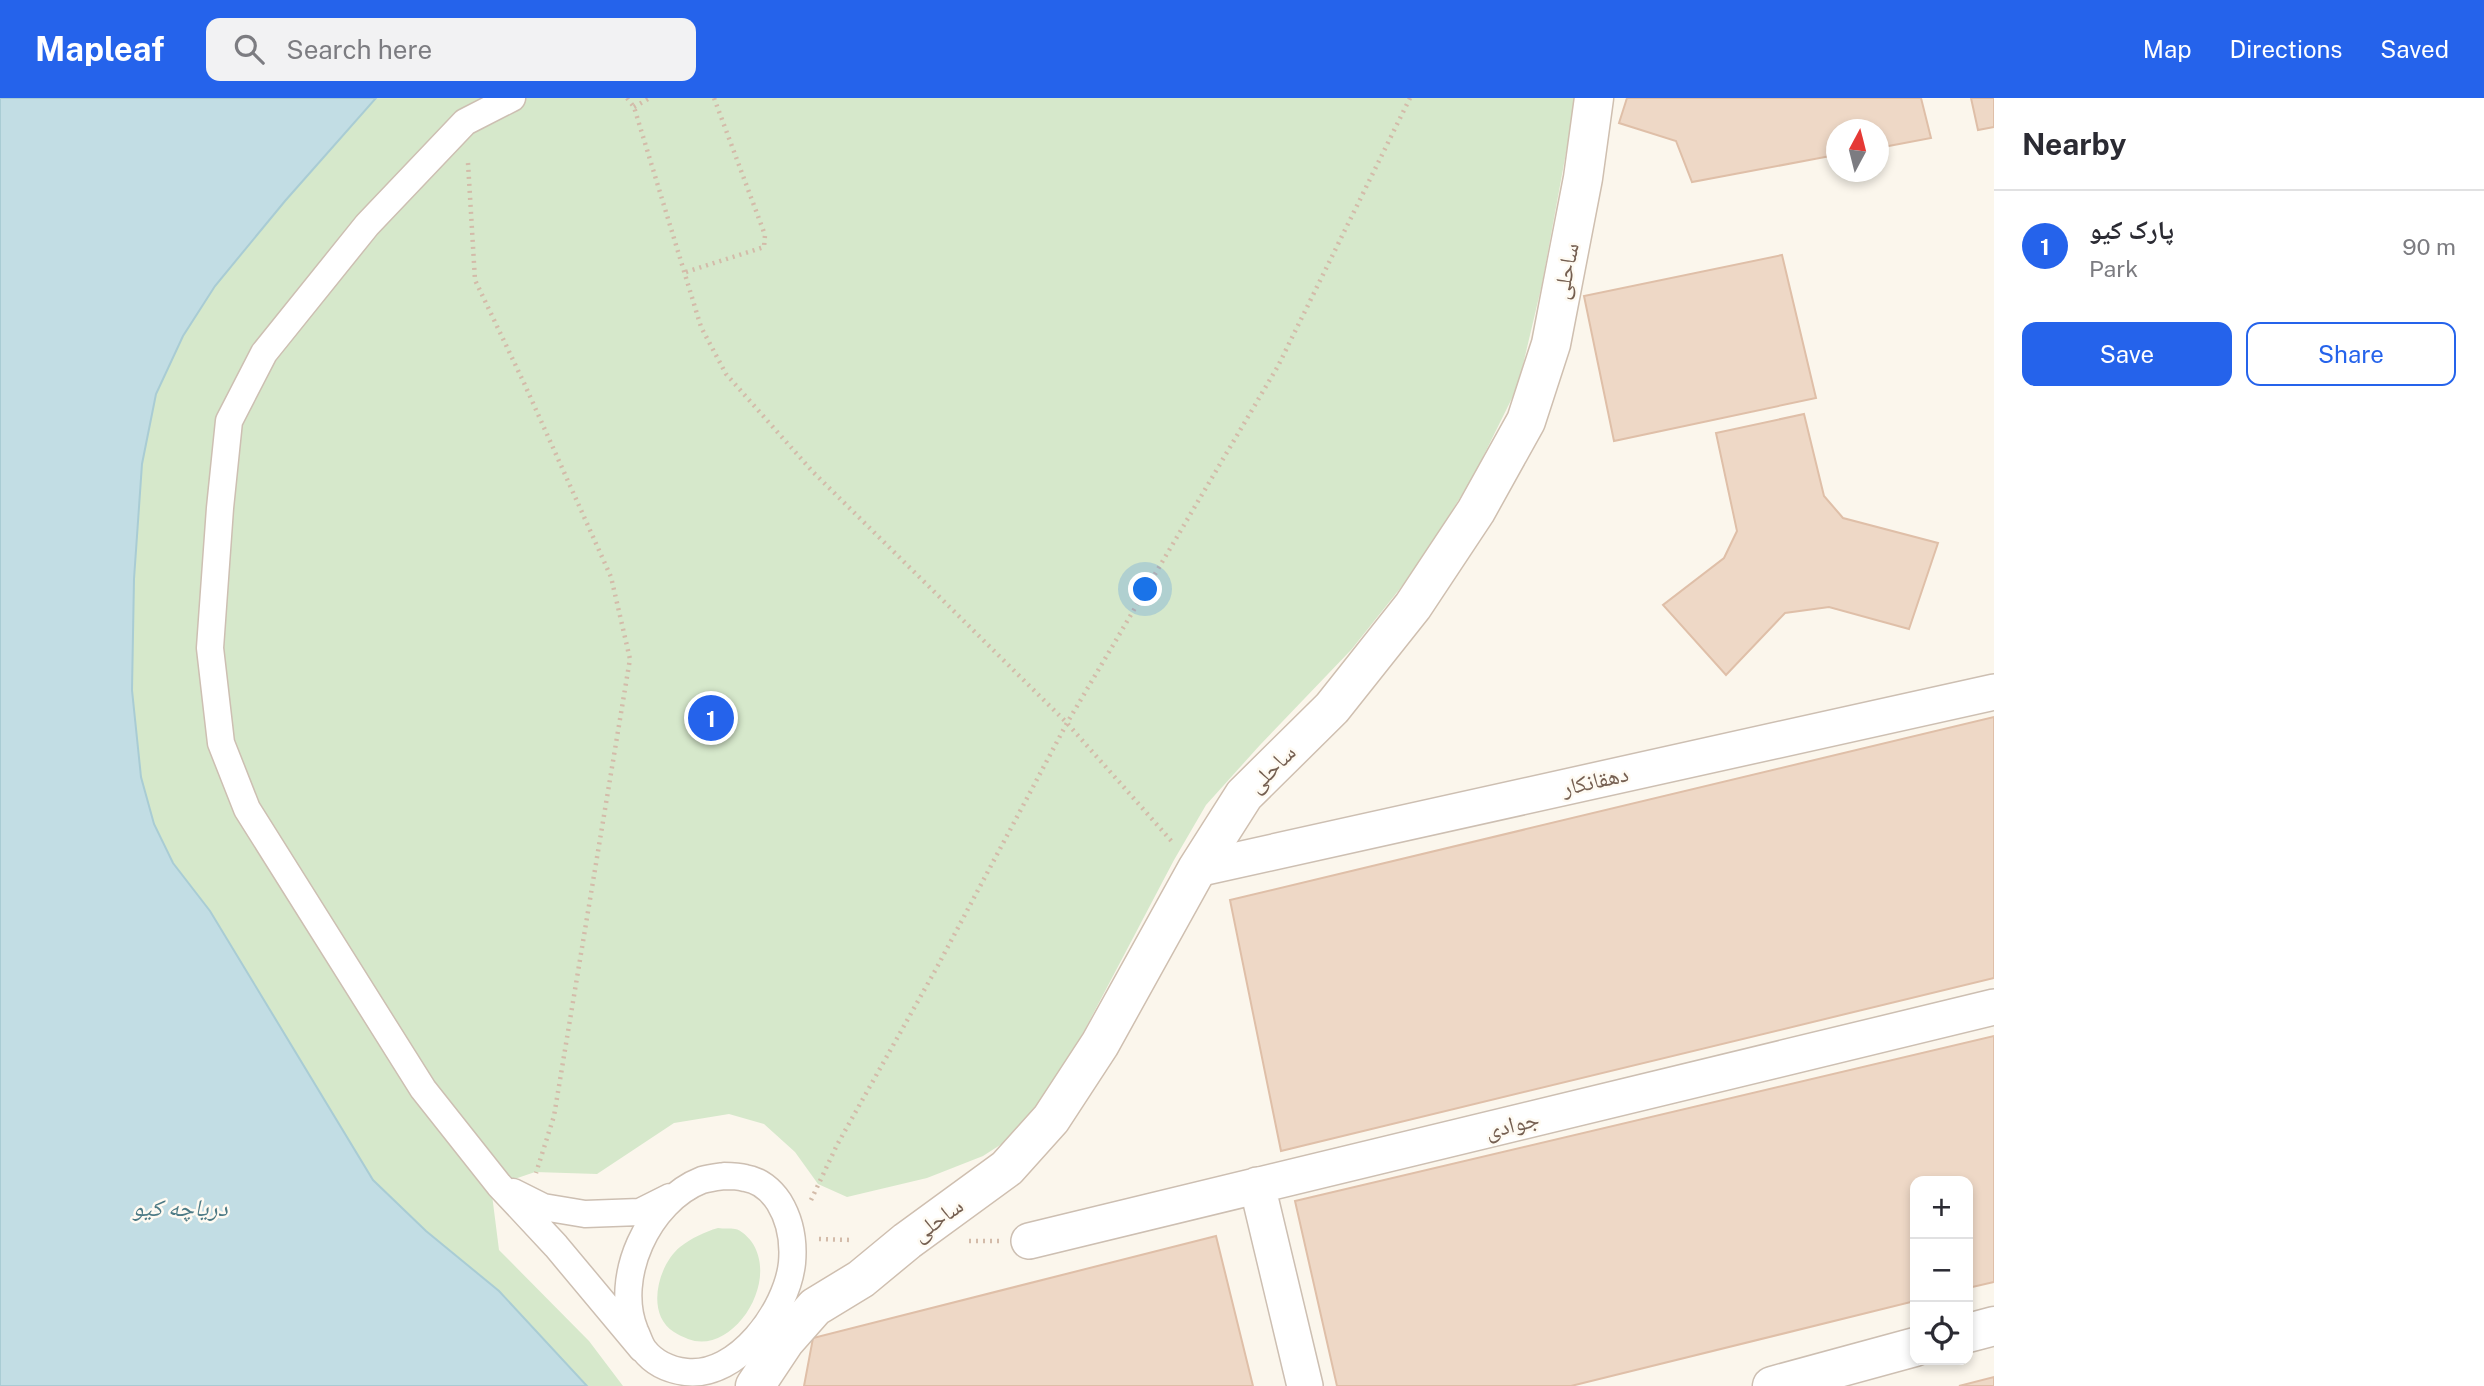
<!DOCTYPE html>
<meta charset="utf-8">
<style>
:root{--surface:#fff;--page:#f2f2f3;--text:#2b2b33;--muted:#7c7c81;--line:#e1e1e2;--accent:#2563eb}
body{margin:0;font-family:"Public Sans","Noto Naskh Arabic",sans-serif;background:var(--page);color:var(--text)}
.controls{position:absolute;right:21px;bottom:21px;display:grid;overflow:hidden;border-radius:14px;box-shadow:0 4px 10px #0003}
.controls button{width:63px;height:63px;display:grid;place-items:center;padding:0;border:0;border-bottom:2px solid var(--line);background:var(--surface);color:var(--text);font:35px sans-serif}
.compass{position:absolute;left:1826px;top:21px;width:63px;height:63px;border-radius:50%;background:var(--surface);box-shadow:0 4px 10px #0003;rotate:7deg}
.you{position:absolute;left:1146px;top:492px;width:24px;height:24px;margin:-18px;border:5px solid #fff;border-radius:50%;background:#1a73e8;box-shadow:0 0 0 10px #1a73e833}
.badge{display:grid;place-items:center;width:46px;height:46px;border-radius:50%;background:var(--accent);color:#fff;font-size:23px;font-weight:700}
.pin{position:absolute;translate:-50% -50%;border:4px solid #fff;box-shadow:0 2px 7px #0006}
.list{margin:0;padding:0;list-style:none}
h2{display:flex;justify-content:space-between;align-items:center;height:91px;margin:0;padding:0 28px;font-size:30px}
h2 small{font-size:23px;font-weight:400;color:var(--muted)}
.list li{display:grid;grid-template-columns:46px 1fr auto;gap:21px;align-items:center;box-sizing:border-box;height:112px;padding:0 28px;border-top:2px solid var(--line)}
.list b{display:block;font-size:26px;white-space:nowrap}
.list p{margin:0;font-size:23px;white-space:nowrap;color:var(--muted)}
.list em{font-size:23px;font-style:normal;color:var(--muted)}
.actions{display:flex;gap:14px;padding:21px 28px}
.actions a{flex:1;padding:16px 0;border:2px solid var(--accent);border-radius:14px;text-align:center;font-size:24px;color:var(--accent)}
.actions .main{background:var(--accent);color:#fff}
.icon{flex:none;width:38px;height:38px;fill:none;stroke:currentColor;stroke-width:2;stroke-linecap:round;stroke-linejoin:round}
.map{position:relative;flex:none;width:1994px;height:1288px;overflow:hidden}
header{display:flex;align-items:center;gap:42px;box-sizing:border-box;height:98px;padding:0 35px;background:var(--accent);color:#fff}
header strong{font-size:33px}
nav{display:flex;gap:38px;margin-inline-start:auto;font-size:24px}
.search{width:490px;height:63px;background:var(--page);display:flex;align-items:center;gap:18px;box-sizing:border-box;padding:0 24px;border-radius:14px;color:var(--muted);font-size:26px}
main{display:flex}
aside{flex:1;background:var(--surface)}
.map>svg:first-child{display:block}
</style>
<header>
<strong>Mapleaf</strong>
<div class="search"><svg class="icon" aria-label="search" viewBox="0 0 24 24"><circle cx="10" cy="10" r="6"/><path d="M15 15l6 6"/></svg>Search here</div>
<nav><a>Map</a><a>Directions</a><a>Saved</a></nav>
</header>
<main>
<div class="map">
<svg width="1994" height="1288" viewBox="0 0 1994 1288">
<rect width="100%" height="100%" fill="#fbf6ec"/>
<!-- green -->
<path fill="#d6e8cb" d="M 376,0 L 1576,0 L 1542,186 L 1518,288 L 1474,377 L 1418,468 L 1351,552 L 1260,647 L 1206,707 L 1174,762 L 1062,975 L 1022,1033 L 983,1058 L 927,1080 L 847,1099 L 818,1086 L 795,1054 L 764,1026 L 729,1016 L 674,1025 L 597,1076 L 535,1074 L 491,1089 L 499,1152 L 589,1243 L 623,1288 L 587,1288 L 373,1082 L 210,813 L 173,765 L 154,726 L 141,679 L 132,592 L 134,481 L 142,366 L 156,296 L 183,238 L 215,188 L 285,103 Z
M 718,1130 C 724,1131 730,1130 735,1131 C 741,1132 747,1138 751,1143 C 781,1184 732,1258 688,1241 C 684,1239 678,1237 674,1234 C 645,1216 658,1167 680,1149 C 692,1140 704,1134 718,1130 Z"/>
<!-- water -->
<path fill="#c2dde4" stroke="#a9ccd4" stroke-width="2" d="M 0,0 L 376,0 L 285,103 L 215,188 L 183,238 L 156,296 L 142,366 L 134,481 L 132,592 L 141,679 L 154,726 L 173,765 L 210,813 L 373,1082 L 426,1133 L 499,1193 L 587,1288 L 0,1288 Z"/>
<!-- building -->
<path fill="#eed8c6" stroke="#dfbfa8" stroke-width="2" d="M 1627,0 L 1921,0 L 1931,40 L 1878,50 L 1878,32 L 1836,32 L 1836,57 L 1692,84 L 1676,43 L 1619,25 Z
M 1971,0 L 1994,0 L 1994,29 L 1978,32 Z
M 1782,157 L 1816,300 L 1614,343 L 1584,198 Z
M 1804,316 L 1824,398 L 1843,420 L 1938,445 L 1909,531 L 1829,509 L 1785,515 L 1726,577 L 1663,507 L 1724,460 L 1737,433 L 1716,335 Z
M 1994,619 L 1994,880 L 1281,1053 L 1230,802 Z
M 1994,938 L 1994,1184 L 1968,1190 L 1968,1083 L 1915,1083 L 1915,1203 L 1571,1288 L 1337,1288 L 1295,1103 Z
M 1216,1138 L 1253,1288 L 804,1288 L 813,1240 Z
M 1994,1279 L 1994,1288 L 1959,1288 Z"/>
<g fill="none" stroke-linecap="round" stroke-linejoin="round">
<!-- pedestrian casing -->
<g stroke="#cdbfb2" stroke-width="29">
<path id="pedestrian" d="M 512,0 L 465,24 L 367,127 L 264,255 L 229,323 L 220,410 L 210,550 L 221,645 L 247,711 L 423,991 L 499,1087 L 556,1148 L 642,1251
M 724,1078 C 730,1078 738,1078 745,1080 C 759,1082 771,1092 779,1104 C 790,1122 794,1143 792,1165 C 787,1212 738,1280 686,1274 C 670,1272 654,1265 644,1252 C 640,1247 638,1239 635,1233 C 613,1180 648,1103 702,1082 C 709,1080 717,1079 724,1078 Z
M 513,1094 L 543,1109 L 585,1116 L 640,1114 L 670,1099"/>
</g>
<!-- minor casing -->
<g stroke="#cdbfb2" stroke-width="38">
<path id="minor" d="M 1197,771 L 1994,594
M 1257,1087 L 1305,1288
M 1029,1143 L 1994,909"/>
</g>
<!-- tertiary casing -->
<g stroke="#cdbfb2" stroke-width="41">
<path id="tertiary" d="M 1968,1235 L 1994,1228
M 1772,1288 L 1915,1249"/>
</g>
<!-- secondary casing -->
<g stroke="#cfbfb0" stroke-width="41">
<path id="secondary" d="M 755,1288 L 785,1243 L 815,1209 L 861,1181 L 907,1143 L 1007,1070 L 1051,1021 L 1100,946 L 1197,771 L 1244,697 L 1332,610 L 1413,508 L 1476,413 L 1526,323 L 1551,246 L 1583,80 L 1594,0"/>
</g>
<!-- path -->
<path stroke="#d3bba9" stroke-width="4.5" stroke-dasharray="2 5" stroke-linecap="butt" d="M 627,0 L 634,9 L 701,229 L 726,276 L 812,373 L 1067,625 L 1174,746
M 634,9 L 650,0
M 468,65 L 475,182 L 524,285 L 611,479 L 630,561 L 554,1018 L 536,1075
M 686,174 L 764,149 L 765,137 L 714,0
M 811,1102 L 837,1047 L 936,871 L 1067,625 L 1278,268 L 1410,0
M 819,1141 L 852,1142
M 969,1143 L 999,1143"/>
<!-- pedestrian -->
<use href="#pedestrian" stroke="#fff" stroke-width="26"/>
<!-- minor -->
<use href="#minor" stroke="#fff" stroke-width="35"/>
<!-- tertiary -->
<use href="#tertiary" stroke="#fff" stroke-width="38"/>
<!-- secondary -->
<use href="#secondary" stroke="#fff" stroke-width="38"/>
</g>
<g text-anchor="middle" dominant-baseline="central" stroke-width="5" stroke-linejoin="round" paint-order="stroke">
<!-- street labels -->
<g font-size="23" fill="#755f51" stroke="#fefaf2">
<text transform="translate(1565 173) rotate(-79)">ساحلی</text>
<text transform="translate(1271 670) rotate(-45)">ساحلی</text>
<text transform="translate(1595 682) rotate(-13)">دهقانکار</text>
<text transform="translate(1512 1026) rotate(-14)">جوادی</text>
<text transform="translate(937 1121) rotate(-36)">ساحلی</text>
</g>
<!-- water labels -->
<g font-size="24" font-style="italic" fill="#4c7a85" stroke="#fefaf2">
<text x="180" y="1109">دریاچه کیو</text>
</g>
</g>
</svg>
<div class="controls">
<button>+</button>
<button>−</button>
<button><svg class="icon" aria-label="locate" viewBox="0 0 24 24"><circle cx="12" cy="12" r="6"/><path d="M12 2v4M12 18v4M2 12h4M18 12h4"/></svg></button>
</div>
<svg class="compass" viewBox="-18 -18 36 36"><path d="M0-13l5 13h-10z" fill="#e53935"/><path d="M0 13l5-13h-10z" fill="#7c7c81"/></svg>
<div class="you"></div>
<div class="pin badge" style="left:711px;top:620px">1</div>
</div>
<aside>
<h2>Nearby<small></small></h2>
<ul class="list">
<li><span class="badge">1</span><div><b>پارک کیو</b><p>Park</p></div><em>90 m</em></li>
</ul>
<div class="actions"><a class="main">Save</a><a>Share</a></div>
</aside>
</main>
